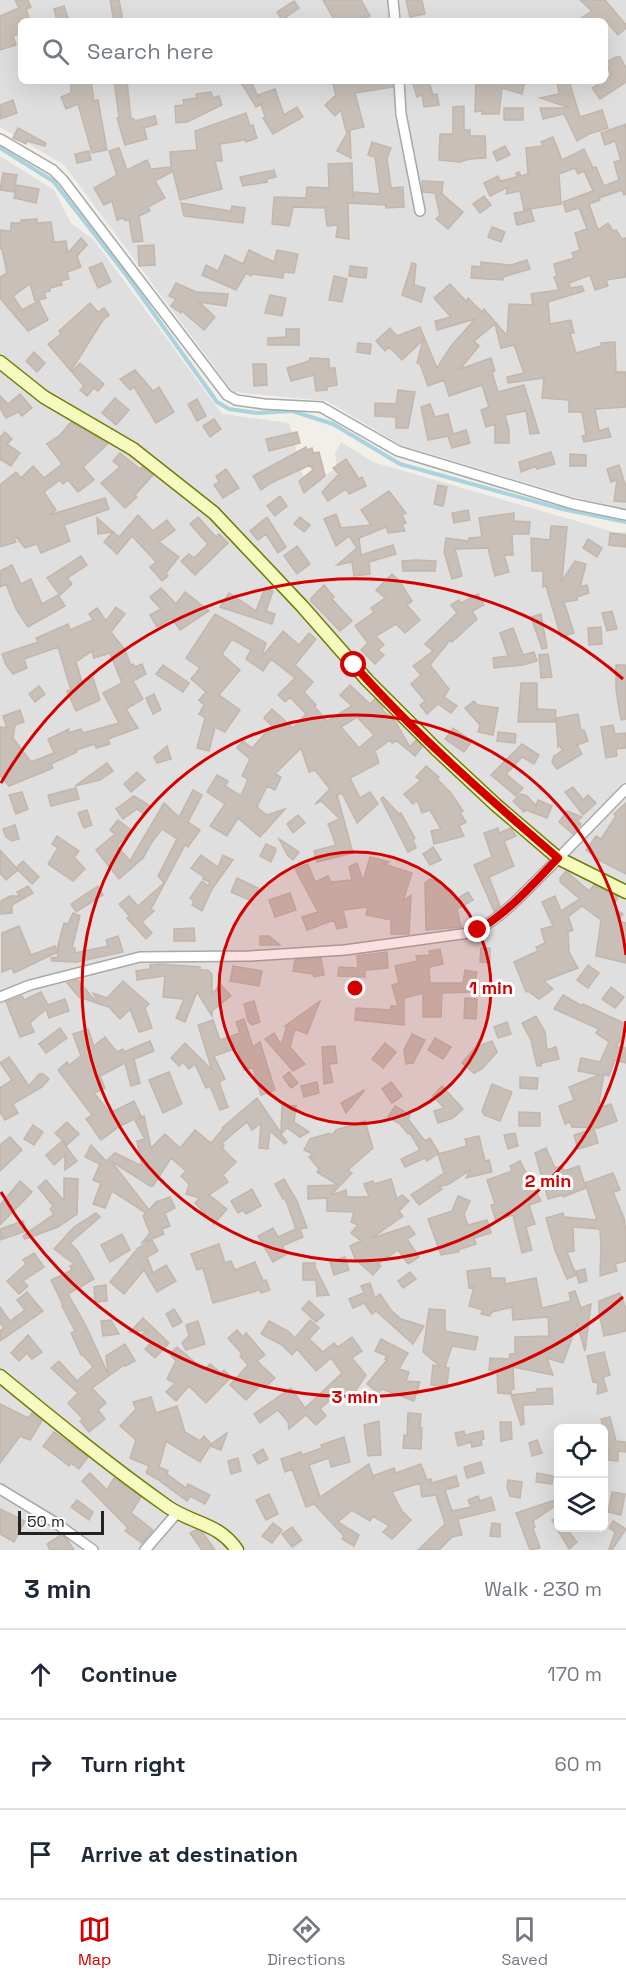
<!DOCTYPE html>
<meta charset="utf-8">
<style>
:root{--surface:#fff;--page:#f2f2f3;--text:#1f2937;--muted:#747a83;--line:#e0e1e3;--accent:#d40000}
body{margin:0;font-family:"Space Grotesk",sans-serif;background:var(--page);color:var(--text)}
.controls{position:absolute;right:18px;bottom:18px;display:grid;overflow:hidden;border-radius:9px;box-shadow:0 6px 24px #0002}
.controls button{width:54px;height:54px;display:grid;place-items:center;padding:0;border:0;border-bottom:2px solid var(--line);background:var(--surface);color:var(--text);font:30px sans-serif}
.scale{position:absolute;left:18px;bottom:15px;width:86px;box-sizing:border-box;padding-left:6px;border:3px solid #222;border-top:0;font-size:16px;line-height:21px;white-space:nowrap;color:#222;-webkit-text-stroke:4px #fff;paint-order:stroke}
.stop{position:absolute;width:18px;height:18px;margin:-14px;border:4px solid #d40000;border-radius:50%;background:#fff}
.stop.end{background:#d40000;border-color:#fff;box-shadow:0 2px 6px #0008}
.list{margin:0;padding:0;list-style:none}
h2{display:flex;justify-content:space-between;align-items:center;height:78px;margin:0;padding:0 24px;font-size:26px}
h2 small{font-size:20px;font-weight:400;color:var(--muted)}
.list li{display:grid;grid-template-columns:39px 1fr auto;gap:18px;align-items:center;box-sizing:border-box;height:90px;padding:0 24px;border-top:2px solid var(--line)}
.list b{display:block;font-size:22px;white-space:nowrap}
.list em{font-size:20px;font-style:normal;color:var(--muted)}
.icon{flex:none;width:33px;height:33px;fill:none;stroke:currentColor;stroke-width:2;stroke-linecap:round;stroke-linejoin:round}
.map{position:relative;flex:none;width:626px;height:1550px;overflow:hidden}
.search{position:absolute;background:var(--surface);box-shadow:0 6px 24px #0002;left:18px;right:18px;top:18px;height:66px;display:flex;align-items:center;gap:15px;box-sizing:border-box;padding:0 21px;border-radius:9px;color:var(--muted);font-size:22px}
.sheet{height:348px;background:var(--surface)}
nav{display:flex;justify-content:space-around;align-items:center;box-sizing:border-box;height:84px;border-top:2px solid var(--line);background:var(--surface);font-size:16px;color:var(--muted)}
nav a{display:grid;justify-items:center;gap:3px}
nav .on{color:var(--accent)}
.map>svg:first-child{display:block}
</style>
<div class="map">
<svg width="626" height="1550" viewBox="0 0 626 1550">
<rect width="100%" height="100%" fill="#f2efe9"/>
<!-- residential -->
<path fill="#e0dfdf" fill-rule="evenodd" d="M 0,0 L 626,0 L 626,509 L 606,507 L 401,445 L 327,401 L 233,392 L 64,165 L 0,127 ZM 21,21 L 605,21 L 605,81 L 21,81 Z
M 0,156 L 54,190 L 71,223 L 94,240 L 222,414 L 289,423 L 306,487 L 337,468 L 335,453 L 341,442 L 373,462 L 614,532 L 626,532 L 626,1550 L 0,1550 ZM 558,1428 L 604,1428 L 604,1528 L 558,1528 Z"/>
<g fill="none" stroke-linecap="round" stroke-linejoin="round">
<!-- stream -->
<path stroke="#aad3df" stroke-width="4" d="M 0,148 L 53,181 L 127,276 L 217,402 L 229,409 L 257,413 L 292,411 L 333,424 L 400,464 L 562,509 L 626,522"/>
</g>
<!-- building -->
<path fill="#c7bfb8" stroke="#c4b6ab" stroke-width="1.5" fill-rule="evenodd" d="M 15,0 L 28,0 L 31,7 L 26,9 L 30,21 L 21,21 L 21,33 L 13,36 L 16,45 L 0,50 L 0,16 L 19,8 Z
M 110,0 L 119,0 L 123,21 L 114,21 Z
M 323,0 L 361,0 L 370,16 L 361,21 L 335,21 Z
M 406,0 L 422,0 L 425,14 L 410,17 Z
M 580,0 L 605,0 L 626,25 L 626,28 L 618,35 L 606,21 L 577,21 L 592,11 Z
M 294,1 L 299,8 L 282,20 L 277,12 Z
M 64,6 L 69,21 L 57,21 L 54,9 Z
M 616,57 L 620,57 L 626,68 L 626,82 L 600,99 L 592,88 L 605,81 L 611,75 L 606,62 Z
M 71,81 L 91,81 L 94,101 L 98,100 L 107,150 L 92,153 L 78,104 L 66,109 L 61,97 L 71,93 Z
M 114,81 L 127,81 L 131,119 L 134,119 L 135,121 L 155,116 L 157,124 L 144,128 L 147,139 L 125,145 L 117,118 L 119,117 Z
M 240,81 L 251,81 L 259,99 L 258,95 L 275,89 L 284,115 L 297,107 L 303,117 L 273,134 L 263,118 L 265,117 L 261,104 L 256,107 Z
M 332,81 L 392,81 L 393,87 L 355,93 L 364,127 L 350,130 L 351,158 L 337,151 L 348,131 L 346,131 L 341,110 L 335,116 L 325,105 L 336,95 Z
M 412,81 L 429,81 L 433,95 L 437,94 L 439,105 L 424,107 L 422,95 L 417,97 Z
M 476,81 L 525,81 L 522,94 L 502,88 L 499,114 L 482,114 L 482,111 L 475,112 Z
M 557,81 L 569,81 L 580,117 L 602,110 L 608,128 L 589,134 L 577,141 L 564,114 L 543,119 L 540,108 L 570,108 L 540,98 L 559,94 Z
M 211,92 L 213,98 L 219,96 L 222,105 L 187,122 L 176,123 L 175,106 L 184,105 L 183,100 L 197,98 L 196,94 Z
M 13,100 L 17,113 L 0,119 L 0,105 Z
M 464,106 L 464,130 L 470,130 L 470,136 L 485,136 L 486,158 L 470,159 L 460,162 L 439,160 L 440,134 L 453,134 L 453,107 Z
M 504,108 L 523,108 L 523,120 L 504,120 Z
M 246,113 L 250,126 L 253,125 L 257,138 L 246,142 L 245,140 L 220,144 L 222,161 L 215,161 L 222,189 L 180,200 L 173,171 L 155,181 L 165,198 L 148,207 L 150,211 L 139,216 L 143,241 L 133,242 L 129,219 L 125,221 L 124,218 L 117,220 L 112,201 L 104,205 L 94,188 L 117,175 L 109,151 L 119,148 L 127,170 L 147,160 L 151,169 L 171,167 L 170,152 L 197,150 L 195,131 Z
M 626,124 L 626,194 L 624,195 L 622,190 L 599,198 L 600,200 L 589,204 L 598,230 L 608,223 L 613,231 L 616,230 L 622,239 L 626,238 L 626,277 L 606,280 L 608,286 L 595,290 L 590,275 L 569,283 L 570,288 L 582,286 L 584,291 L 548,302 L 550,324 L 571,320 L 574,333 L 570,333 L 576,353 L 601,346 L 601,343 L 615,342 L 616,372 L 626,372 L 626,407 L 595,409 L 599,431 L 608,428 L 611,437 L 584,442 L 582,436 L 586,435 L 582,412 L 569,412 L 569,400 L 542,398 L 544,378 L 508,383 L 507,377 L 524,373 L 514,345 L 501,348 L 495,324 L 474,341 L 479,346 L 460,369 L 491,358 L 495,371 L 492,372 L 498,392 L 524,385 L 539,433 L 530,434 L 526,411 L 505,415 L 509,430 L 509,443 L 495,443 L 495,424 L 486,427 L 481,410 L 489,407 L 482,385 L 449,396 L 444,380 L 428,386 L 420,364 L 417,363 L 423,340 L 402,360 L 389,347 L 385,351 L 376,341 L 390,328 L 397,336 L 420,327 L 437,368 L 451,346 L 475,319 L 437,330 L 435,321 L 451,317 L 434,298 L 450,284 L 467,302 L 468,298 L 482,312 L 484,309 L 507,336 L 509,304 L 533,305 L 531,294 L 559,290 L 554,277 L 557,276 L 554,264 L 574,258 L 572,253 L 580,250 L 575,233 L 587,229 L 579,208 L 566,212 L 563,202 L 593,191 L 584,171 L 578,174 L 575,168 L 559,174 L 561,204 L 524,210 L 520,191 L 506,194 L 508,187 L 490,196 L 484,183 L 498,176 L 500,181 L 517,177 L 516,173 L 519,172 L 521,176 L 528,174 L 526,148 L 543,146 L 541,142 L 553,137 L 562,160 L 584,149 L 593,168 L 596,167 L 604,186 L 619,180 L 614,162 L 621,160 L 615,141 L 605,145 L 601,133 Z
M 18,128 L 46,143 L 45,146 L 27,141 L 26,144 L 13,138 Z
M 372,142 L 391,148 L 387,158 L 391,188 L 403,187 L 404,207 L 386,208 L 386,205 L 348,203 L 349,239 L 336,237 L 338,225 L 327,226 L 325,208 L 293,207 L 289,226 L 272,224 L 274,197 L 306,198 L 307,187 L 329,188 L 328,164 L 352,163 L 353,199 L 355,192 L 380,194 L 375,157 L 368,155 Z
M 505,146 L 510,155 L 497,161 L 493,152 Z
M 89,151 L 91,160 L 77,163 L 75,154 Z
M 274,170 L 276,177 L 267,179 L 267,182 L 243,186 L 240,177 Z
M 3,173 L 17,175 L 14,192 L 0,190 Z
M 422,181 L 443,182 L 442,193 L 441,193 L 463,212 L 448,229 L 436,219 L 440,215 L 435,193 L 423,192 Z
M 17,185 L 39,189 L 36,203 L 14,198 Z
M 484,196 L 491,205 L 480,213 L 473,204 Z
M 181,203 L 231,211 L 232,206 L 245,208 L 243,223 L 184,216 Z
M 531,210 L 534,221 L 517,225 L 514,213 Z
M 37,219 L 37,223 L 51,222 L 54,242 L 66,241 L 68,253 L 81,238 L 87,245 L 77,256 L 81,267 L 67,272 L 69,279 L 61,281 L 62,285 L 50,288 L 50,291 L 44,292 L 46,298 L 35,301 L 30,284 L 13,296 L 22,310 L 39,301 L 48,320 L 28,331 L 0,298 L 0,277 L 7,273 L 2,249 L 0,249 L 0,230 L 11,231 L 11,223 L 21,223 L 21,220 Z
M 492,227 L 505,232 L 501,242 L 488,237 Z
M 154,245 L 155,265 L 139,266 L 138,246 Z
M 249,250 L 274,262 L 277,250 L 298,254 L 294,273 L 284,272 L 283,278 L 252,274 L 251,276 L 246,273 L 236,290 L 202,275 L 206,265 L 218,271 L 225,255 L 243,264 Z
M 527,260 L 530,269 L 503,277 L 503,280 L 471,278 L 472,266 L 481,267 L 481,262 L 511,265 Z
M 102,263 L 111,282 L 98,288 L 89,268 Z
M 412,263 L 416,264 L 414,285 L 425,288 L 421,302 L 402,295 Z
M 350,266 L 367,268 L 366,278 L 349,276 Z
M 334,276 L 347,279 L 342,302 L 329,300 Z
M 176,283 L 196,292 L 228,294 L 226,306 L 199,302 L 215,317 L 204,330 L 182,311 L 181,313 L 171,306 L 176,299 L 169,296 Z
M 270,295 L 286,298 L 282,316 L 265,313 Z
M 90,303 L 98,312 L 104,308 L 109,315 L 103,320 L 71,371 L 48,344 L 61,334 L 59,331 Z
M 286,329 L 299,329 L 299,345 L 268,345 L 268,338 L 286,337 Z
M 358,343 L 371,344 L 370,354 L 357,352 Z
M 34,352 L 45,363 L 37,372 L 26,361 Z
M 310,358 L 329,359 L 329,368 L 335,368 L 337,385 L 327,387 L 327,390 L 316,391 L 314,375 L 291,381 L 287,368 L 309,361 Z
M 80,363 L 104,384 L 98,391 L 94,388 L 87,396 L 80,390 L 84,386 L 72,372 Z
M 253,364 L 266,364 L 267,385 L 254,386 Z
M 135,370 L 153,391 L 159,387 L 174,412 L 156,423 L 134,387 L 130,390 L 120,379 Z
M 398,390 L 415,392 L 408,428 L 396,428 L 396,417 L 375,416 L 375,403 L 396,404 Z
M 20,394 L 32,408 L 22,416 L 18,412 L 6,418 L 0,408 L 0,396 L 8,404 Z
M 115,398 L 129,410 L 116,425 L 102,413 Z
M 197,399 L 206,416 L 197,421 L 188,404 Z
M 430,404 L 435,417 L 448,414 L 453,434 L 466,430 L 470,443 L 452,448 L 448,436 L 428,440 L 421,407 Z
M 214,419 L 221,429 L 210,437 L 203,426 Z
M 71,422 L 108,444 L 83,467 L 94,480 L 78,492 L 68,480 L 63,484 L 60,480 L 44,492 L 56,510 L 49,515 L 105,498 L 109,509 L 64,525 L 70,541 L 41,553 L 37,544 L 25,548 L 16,537 L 14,538 L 16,542 L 0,547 L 0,485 L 16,472 L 21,478 L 33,466 L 44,478 L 62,464 L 47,444 L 60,435 Z
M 5,432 L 12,439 L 7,444 L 20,453 L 11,466 L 0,459 L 0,437 Z
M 297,432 L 300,443 L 269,451 L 266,439 Z
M 306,447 L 307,450 L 312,448 L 313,453 L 319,452 L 325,476 L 304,493 L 299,481 L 313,470 L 310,465 L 271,483 L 261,490 L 253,476 Z
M 551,452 L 555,464 L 537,469 L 536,466 L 521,472 L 519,462 Z
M 120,453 L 140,469 L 142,467 L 153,475 L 135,495 L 137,497 L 125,508 L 101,483 L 120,467 L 113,461 Z
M 570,454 L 586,455 L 586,466 L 570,466 Z
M 346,459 L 359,479 L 362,477 L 366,486 L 349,494 L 346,489 L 328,501 L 322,492 L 339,474 L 333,468 Z
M 619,465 L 626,487 L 626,502 L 614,501 L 617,480 L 611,482 L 607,469 Z
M 226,469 L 239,488 L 223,498 L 214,485 L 219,482 L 216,476 Z
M 438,485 L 447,487 L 443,506 L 434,504 Z
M 389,491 L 406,513 L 402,515 L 406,523 L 402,525 L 405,531 L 388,533 L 386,527 L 359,538 L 361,555 L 393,545 L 396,554 L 369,562 L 370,574 L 354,576 L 352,562 L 337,565 L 357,548 L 349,536 L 336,546 L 324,519 L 336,514 L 341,528 L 371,525 L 361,510 Z
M 280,496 L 287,506 L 275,516 L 267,506 Z
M 468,510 L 470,520 L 454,523 L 452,513 Z
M 514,513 L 514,521 L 530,522 L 529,534 L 512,534 L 513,555 L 504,555 L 509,572 L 495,576 L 488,548 L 455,549 L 462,576 L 452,579 L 444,552 L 446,538 L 469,541 L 469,538 L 482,537 L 479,518 Z
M 138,515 L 153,531 L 167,520 L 175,530 L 159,542 L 179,557 L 166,573 L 168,576 L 162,581 L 150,567 L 156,562 L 132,536 L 117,554 L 104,542 L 113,532 L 98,534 L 97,518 L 119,537 Z
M 198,517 L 216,537 L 219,534 L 228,543 L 195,575 L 181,561 L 189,554 L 194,558 L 208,544 L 190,524 Z
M 267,517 L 286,547 L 278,553 L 266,534 L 258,540 L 250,531 Z
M 300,517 L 310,525 L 304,532 L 294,524 Z
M 551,526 L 567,527 L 562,581 L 575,561 L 586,564 L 580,587 L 587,585 L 589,593 L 577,597 L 577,600 L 564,602 L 574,633 L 561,637 L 546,586 L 543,587 L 543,571 L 532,571 L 531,538 L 550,540 Z
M 610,533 L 626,535 L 626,547 L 609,545 Z
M 588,539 L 602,548 L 597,557 L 583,548 Z
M 297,546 L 310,564 L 297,574 L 284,556 Z
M 81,556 L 87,565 L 67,578 L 72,584 L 60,595 L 47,578 Z
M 417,560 L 436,561 L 435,571 L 403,571 L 402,561 Z
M 12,565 L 21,584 L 31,579 L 42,604 L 58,595 L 65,606 L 28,627 L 16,609 L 6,584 L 0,587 L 0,571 Z
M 392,574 L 400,582 L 412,601 L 407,605 L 420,620 L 405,633 L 396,624 L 376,636 L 384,645 L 378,650 L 384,655 L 375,664 L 361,650 L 368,643 L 355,626 L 374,612 L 371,608 L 385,598 L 376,590 Z
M 324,585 L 334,597 L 332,599 L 352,621 L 340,631 L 311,601 L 311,598 Z
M 161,588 L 176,604 L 185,592 L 209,611 L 180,630 L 172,618 L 157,627 L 150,615 L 161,609 L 150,597 Z
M 265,588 L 273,591 L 266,611 L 275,614 L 272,624 L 220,607 L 229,593 L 256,611 Z
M 478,594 L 484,605 L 472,611 L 477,619 L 452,642 L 450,640 L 430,665 L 449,689 L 444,697 L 457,706 L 451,713 L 438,704 L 427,714 L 420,705 L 425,701 L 411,684 L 421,675 L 413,666 L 433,651 L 425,644 L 457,613 L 451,605 L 459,600 L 461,603 Z
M 116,607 L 125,614 L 111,632 L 125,650 L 131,666 L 133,664 L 135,667 L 142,664 L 146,674 L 133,681 L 143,699 L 126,709 L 138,728 L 108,739 L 110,744 L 96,748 L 95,744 L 76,750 L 77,752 L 51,764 L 53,768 L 9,786 L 0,776 L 0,727 L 7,728 L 3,716 L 20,710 L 24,722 L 15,725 L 13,738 L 31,762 L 54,753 L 48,739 L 69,729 L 68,733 L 81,729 L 83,733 L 119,723 L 103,693 L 122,683 L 110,653 L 94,658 L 92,651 L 76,662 L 82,682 L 93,678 L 100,700 L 76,711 L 67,691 L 71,690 L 58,647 L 24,659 L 27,668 L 13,674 L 6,665 L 2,654 L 38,642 L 36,638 L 68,624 L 70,630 L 93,620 L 89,614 L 97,608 L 106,621 Z
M 612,611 L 617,629 L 607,631 L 602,613 Z
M 215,614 L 266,643 L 261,658 L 283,631 L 299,645 L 309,633 L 316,639 L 295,665 L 313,682 L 304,692 L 316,705 L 314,706 L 327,721 L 352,706 L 340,695 L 350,685 L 370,704 L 375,699 L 383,708 L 382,710 L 394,719 L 410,747 L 416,740 L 422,747 L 415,756 L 397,741 L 392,743 L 390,740 L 375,751 L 379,763 L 350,778 L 360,798 L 370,792 L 378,804 L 357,823 L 342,793 L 337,795 L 353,853 L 317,862 L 314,851 L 336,845 L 328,824 L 340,819 L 321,801 L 315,804 L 330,789 L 315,770 L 309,772 L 301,748 L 275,774 L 281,777 L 275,790 L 267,786 L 257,807 L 267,815 L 285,809 L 260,837 L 238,818 L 227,836 L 210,826 L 225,804 L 207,792 L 217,775 L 228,781 L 225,786 L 241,796 L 248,779 L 242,776 L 250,759 L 237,748 L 243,741 L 252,748 L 272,726 L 264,718 L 272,709 L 293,728 L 306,714 L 290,697 L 285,702 L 278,695 L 295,678 L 271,659 L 263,671 L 246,659 L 251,650 L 232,639 L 222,654 L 240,670 L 219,695 L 240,710 L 225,732 L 215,727 L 209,751 L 197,748 L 205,718 L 199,714 L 204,705 L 199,700 L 206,692 L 191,679 L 200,668 L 186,658 ZM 357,717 L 374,735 L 359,748 L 341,727 Z
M 541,614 L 547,648 L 542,649 L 531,617 Z
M 601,627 L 602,644 L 589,645 L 588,628 Z
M 513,628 L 523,655 L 534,652 L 537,661 L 523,665 L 494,668 L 493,658 L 508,656 L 500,633 Z
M 548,654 L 552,677 L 541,678 L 539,655 Z
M 163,665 L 189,683 L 183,692 L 156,674 Z
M 616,665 L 626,665 L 626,719 L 621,720 L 616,690 Z
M 521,683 L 537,683 L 537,709 L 556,710 L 555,722 L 518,722 Z
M 39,686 L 45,694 L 35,702 L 29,694 Z
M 154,694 L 161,710 L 153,714 L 146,698 Z
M 474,701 L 477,705 L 498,708 L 493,735 L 478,732 L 480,725 L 465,708 Z
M 578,714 L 581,731 L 584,730 L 588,741 L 577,745 L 582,754 L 557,769 L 552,762 L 554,756 L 563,750 L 559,745 L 558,747 L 556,718 Z
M 613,725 L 615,734 L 626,733 L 626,748 L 616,749 L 617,756 L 606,758 L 601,727 Z
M 453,728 L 472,741 L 464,752 L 445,739 Z
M 498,732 L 516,734 L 515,743 L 497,741 Z
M 522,744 L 539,755 L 534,764 L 522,757 L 506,774 L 523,788 L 516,796 L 491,775 Z
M 167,746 L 171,759 L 157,763 L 154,757 Z
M 107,763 L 113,771 L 100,780 L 75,786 Z
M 426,766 L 439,777 L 437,779 L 451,793 L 463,811 L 460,813 L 466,822 L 459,826 L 464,836 L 434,844 L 431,831 L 441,829 L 430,810 L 422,813 L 417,800 L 413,804 L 404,794 L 421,780 L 416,777 Z
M 137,772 L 145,780 L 131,792 L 124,784 Z
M 573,787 L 583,800 L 588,795 L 596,803 L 583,815 L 565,792 Z
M 76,788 L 79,799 L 51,806 L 48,795 Z
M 193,790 L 202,795 L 188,822 L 200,830 L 188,847 L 185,845 L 151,909 L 154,911 L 142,922 L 152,933 L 146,939 L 127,918 L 130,917 L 119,904 L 129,896 L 138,906 L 164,883 L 158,876 L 177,839 L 162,829 L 152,842 L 143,858 L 119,879 L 96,850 L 115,834 L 110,830 L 118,820 L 131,830 L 117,846 L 130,861 L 164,803 L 179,817 Z
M 22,792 L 28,809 L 16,814 L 9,795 Z
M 521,794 L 527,796 L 536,806 L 538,800 L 552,806 L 547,818 L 526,810 L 524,812 L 513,801 Z
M 134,796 L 150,806 L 144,814 L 137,809 L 123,819 L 116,809 Z
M 383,797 L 399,814 L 401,813 L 415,838 L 413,840 L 416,848 L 408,852 L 381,799 Z
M 626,803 L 626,874 L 597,859 L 598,858 L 586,850 L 596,836 L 601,839 L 616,816 L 614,814 Z
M 87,810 L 92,825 L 84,828 L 78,813 Z
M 567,811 L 582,817 L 577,821 L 581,824 L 573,834 L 559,822 Z
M 298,815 L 305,823 L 293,833 L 287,824 Z
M 15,825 L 19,839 L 12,841 L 6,837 L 3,829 Z
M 498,828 L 499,833 L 511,828 L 516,836 L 504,841 L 514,866 L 489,877 L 500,906 L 494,911 L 474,865 L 492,857 L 484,833 Z
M 57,836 L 79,851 L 74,857 L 85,869 L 73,881 L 48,864 L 58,848 L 52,844 Z
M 279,839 L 299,852 L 293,860 L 288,856 Z
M 266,844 L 275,848 L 276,850 L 271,862 L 260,856 Z
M 433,847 L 441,860 L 430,865 L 423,854 Z
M 0,850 L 18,870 L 6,880 L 0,873 Z
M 201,855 L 218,867 L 223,855 L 233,860 L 212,889 L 202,911 L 192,905 L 194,901 L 190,898 L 202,881 L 208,886 L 210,882 L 203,879 L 204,877 L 191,868 Z
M 370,857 L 389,862 L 384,864 L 412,873 L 403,901 L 411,895 L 409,934 L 391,934 L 391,920 L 366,915 L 368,907 L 343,910 L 347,927 L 337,929 L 334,920 L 307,930 L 302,917 L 318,912 L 295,869 L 308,864 L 315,882 L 328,876 L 331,882 L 352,880 L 349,867 L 357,863 L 363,881 Z
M 23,861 L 39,877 L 32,884 L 16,868 Z
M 566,871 L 589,891 L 594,885 L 618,897 L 612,908 L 623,914 L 618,921 L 626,923 L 626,963 L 596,956 L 601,920 L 582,906 L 568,917 L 573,930 L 568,932 L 569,950 L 568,950 L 578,968 L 544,981 L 553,989 L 539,999 L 528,991 L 526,992 L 514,962 L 538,951 L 536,947 L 545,943 L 541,929 L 553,926 L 542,902 L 555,896 L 561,911 L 580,899 L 560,882 L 560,878 Z
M 237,878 L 258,888 L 252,901 L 231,892 Z
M 430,879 L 439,882 L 455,900 L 468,892 L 473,900 L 457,909 L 461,927 L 426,930 L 425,883 Z
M 28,886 L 33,893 L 12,905 L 12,913 L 1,914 L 1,901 L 10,896 L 20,896 L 17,892 Z
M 98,886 L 103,895 L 76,912 L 71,904 Z
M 290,893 L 296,910 L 275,917 L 269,900 Z
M 73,913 L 80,916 L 72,948 L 75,948 L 75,953 L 108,946 L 106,940 L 118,936 L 123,952 L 77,962 L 52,961 L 51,958 L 58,957 L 58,945 L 64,923 L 68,924 Z
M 19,926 L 31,955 L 55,946 L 58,952 L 14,973 L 12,968 L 2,972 L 2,933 Z
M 194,928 L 195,941 L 174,941 L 174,929 Z
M 260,936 L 269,936 L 280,945 L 260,945 Z
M 481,948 L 490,948 L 490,963 L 480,962 Z
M 440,949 L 443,964 L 429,967 L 430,983 L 463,983 L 465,970 L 477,972 L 473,992 L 442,993 L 441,1017 L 423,1017 L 423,993 L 404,998 L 404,1025 L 355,1020 L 356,1008 L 391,1010 L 391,1006 L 398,1006 L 392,985 L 399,983 L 395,966 L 417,961 L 416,956 L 430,955 L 429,951 Z
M 387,952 L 388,968 L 365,970 L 365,977 L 338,976 L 339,967 L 358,968 L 357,956 Z
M 321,958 L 324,975 L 314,977 L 313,974 L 293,971 L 295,960 Z
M 161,964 L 200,967 L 200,970 L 208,970 L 212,974 L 212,993 L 221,985 L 231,996 L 212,1011 L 212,1016 L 197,992 L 185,1022 L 176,1018 L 184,999 L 163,997 L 165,976 L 137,980 L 136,971 L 150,969 L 150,965 Z
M 588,965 L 599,973 L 588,988 L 577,980 Z
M 233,966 L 262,971 L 259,986 L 230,981 Z
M 78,980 L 97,1003 L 79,997 L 67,983 Z
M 123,981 L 149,1004 L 145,1008 L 152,1028 L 139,1032 L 130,1009 L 120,1019 L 109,1007 L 99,1004 L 93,993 L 107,998 Z
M 611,987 L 624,997 L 615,1008 L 602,999 Z
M 41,992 L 48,1005 L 65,999 L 69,1011 L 49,1018 L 46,1009 L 30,1023 L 34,1032 L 20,1037 L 6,1002 L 22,996 L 24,1000 Z
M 563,995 L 582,1006 L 583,1004 L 626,1024 L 626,1031 L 616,1047 L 626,1048 L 626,1063 L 615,1060 L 609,1076 L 604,1074 L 598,1108 L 611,1104 L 617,1121 L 598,1128 L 572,1127 L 570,1122 L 565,1124 L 559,1106 L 574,1100 L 569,1087 L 599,1075 L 578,1071 L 581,1058 L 600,1062 L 609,1042 L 596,1033 L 599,1029 L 554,1009 Z
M 465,998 L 477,999 L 476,1019 L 464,1018 Z
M 254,1001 L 260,1022 L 252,1025 L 248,1021 L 244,1004 Z
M 320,1001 L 307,1034 L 295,1029 L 290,1047 L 305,1064 L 293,1071 L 265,1039 L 274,1033 L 281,1045 L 287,1026 L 285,1026 Z
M 536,1016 L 545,1032 L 547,1050 L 556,1047 L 559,1059 L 542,1063 L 541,1060 L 541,1066 L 537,1066 L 531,1040 L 522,1023 Z
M 244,1019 L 253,1047 L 260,1042 L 275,1090 L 261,1095 L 253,1068 L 244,1070 L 237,1048 L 214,1056 L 225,1079 L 219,1082 L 228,1107 L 220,1110 L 210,1086 L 206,1088 L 195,1064 L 189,1069 L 183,1062 L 179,1066 L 171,1058 L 185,1043 L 212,1070 L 198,1025 L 213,1020 L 220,1040 L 240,1033 L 236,1022 Z
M 507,1022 L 511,1034 L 498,1038 L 494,1027 Z
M 60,1028 L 67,1038 L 46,1053 L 39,1044 Z
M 88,1029 L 94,1046 L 105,1037 L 117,1052 L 123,1049 L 124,1052 L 150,1041 L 154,1051 L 134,1059 L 140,1083 L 131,1086 L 125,1063 L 100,1076 L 105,1088 L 94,1093 L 110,1113 L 134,1101 L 141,1116 L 120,1126 L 101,1140 L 86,1119 L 92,1115 L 58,1070 L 67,1062 L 69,1065 L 81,1056 L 73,1034 Z
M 412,1034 L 425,1040 L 413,1063 L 406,1064 L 404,1050 Z
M 435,1038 L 451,1047 L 443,1059 L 428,1050 Z
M 492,1041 L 497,1052 L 482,1069 L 474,1073 L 462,1063 L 476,1047 Z
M 385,1043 L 396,1052 L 383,1068 L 372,1059 Z
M 335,1046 L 337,1063 L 329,1064 L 333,1082 L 324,1084 L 322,1047 Z
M 9,1057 L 29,1086 L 39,1074 L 43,1074 L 49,1079 L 42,1087 L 13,1104 L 18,1113 L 5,1120 L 0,1112 L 0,1088 L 12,1080 L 0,1063 Z
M 169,1072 L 182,1104 L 163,1113 L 149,1080 Z
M 289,1072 L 298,1083 L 291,1088 L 283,1077 Z
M 520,1077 L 538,1078 L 537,1089 L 520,1088 Z
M 317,1082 L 319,1093 L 304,1097 L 301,1086 Z
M 391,1082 L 402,1096 L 392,1103 L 382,1089 Z
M 492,1084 L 512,1092 L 500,1121 L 484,1115 L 482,1111 Z
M 442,1086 L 463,1109 L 453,1118 L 438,1123 L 434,1111 L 444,1108 L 433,1096 Z
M 364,1090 L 364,1091 L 346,1113 L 341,1103 Z
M 257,1098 L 281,1133 L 282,1105 L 296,1106 L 294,1122 L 309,1132 L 300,1137 L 287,1128 L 281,1134 L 287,1142 L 285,1144 L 270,1131 L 268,1149 L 259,1148 L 261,1123 L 252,1130 L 247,1122 L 222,1143 L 224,1145 L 222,1148 L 236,1162 L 223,1175 L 228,1182 L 209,1195 L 227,1209 L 214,1224 L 195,1203 L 200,1198 L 186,1194 L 189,1184 L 181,1176 L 186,1171 L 171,1158 L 153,1186 L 150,1186 L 111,1161 L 149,1210 L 156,1202 L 170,1197 L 175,1208 L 165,1213 L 170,1226 L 162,1229 L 164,1234 L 142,1243 L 150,1233 L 143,1216 L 146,1213 L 112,1191 L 105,1208 L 93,1204 L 101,1183 L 93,1180 L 100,1164 L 85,1157 L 91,1145 L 106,1161 L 115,1153 L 142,1166 L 137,1141 L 145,1139 L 135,1121 L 144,1116 L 151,1148 L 165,1134 L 180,1148 L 195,1130 L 211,1143 L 223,1129 L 222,1128 Z
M 395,1106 L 410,1115 L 408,1119 L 425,1141 L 430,1138 L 439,1153 L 427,1161 L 425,1158 L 405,1167 L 401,1159 L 420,1150 L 410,1133 L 408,1134 L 400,1124 L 388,1117 Z
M 519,1112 L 540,1113 L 540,1126 L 519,1126 Z
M 365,1121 L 373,1148 L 348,1170 L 352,1173 L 331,1195 L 346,1190 L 347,1197 L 369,1197 L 364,1184 L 373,1181 L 374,1184 L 391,1179 L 397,1199 L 402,1195 L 409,1201 L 399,1211 L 403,1216 L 372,1238 L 409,1226 L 415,1234 L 407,1239 L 419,1257 L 408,1264 L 398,1250 L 378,1264 L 381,1266 L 373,1275 L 355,1259 L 350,1246 L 361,1241 L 351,1233 L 358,1225 L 351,1222 L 354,1212 L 327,1211 L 327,1198 L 308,1199 L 308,1186 L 338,1185 L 317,1172 L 319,1169 L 309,1157 L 313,1154 L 304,1150 L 310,1139 L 330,1133 L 332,1135 L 336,1130 Z
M 67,1122 L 79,1134 L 67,1145 L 55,1133 Z
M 33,1125 L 43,1132 L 34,1145 L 24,1139 Z
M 594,1129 L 598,1143 L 578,1149 L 574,1135 Z
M 515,1133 L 518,1146 L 508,1149 L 504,1135 Z
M 479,1136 L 485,1161 L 489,1160 L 492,1172 L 466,1178 L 470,1170 L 449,1184 L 438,1187 L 442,1189 L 419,1205 L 411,1195 L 444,1173 L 438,1154 L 467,1146 L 465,1139 Z
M 10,1137 L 22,1150 L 0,1171 L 0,1145 Z
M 62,1141 L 77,1161 L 65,1170 L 65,1155 L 54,1165 L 46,1155 Z
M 546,1148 L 555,1168 L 562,1166 L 564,1171 L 579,1166 L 586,1188 L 563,1197 L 562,1195 L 548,1199 L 535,1153 Z
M 520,1161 L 541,1201 L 529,1205 L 535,1224 L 526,1227 L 532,1250 L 522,1253 L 513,1215 L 496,1221 L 491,1205 L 495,1204 L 487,1180 L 512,1171 L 510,1166 Z
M 613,1173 L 620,1190 L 613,1192 L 624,1218 L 626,1231 L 626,1261 L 615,1264 L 617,1271 L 600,1276 L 601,1247 L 600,1229 L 573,1227 L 574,1251 L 567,1252 L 576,1275 L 567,1279 L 555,1250 L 546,1218 L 563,1213 L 564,1217 L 597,1220 L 585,1183 Z
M 64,1178 L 78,1179 L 77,1214 L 58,1227 L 25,1239 L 23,1236 L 54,1214 L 50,1209 L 53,1206 L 38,1187 L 46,1180 L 64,1201 Z
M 284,1179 L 297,1201 L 307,1228 L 300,1229 L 303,1237 L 282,1246 L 287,1254 L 273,1262 L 258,1236 L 273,1228 L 278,1237 L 296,1229 L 285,1198 L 283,1199 L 275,1184 Z
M 20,1181 L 32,1192 L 0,1225 L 0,1205 Z
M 252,1189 L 261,1206 L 246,1214 L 243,1210 L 238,1213 L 231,1201 Z
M 458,1196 L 470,1201 L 464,1214 L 468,1225 L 487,1220 L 491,1233 L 474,1238 L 476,1244 L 458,1250 L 459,1252 L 441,1255 L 428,1219 L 452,1211 Z
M 96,1213 L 100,1217 L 70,1243 L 77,1250 L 94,1279 L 68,1294 L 86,1326 L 108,1374 L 106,1356 L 125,1344 L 135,1361 L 125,1366 L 124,1365 L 92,1388 L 106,1403 L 98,1410 L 105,1419 L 89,1432 L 80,1421 L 83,1419 L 68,1403 L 78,1393 L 51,1368 L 59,1361 L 77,1381 L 93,1367 L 83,1355 L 81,1355 L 71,1333 L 75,1331 L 62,1306 L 63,1305 L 51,1280 L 72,1270 L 70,1266 L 74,1264 L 54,1249 L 74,1227 Z
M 23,1221 L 26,1231 L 0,1240 L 0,1229 Z
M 122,1234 L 130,1250 L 110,1262 L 101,1245 Z
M 152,1240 L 158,1251 L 147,1257 L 153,1273 L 166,1265 L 176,1281 L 157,1292 L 144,1270 L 124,1294 L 110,1282 L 138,1248 Z
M 219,1244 L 225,1263 L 231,1261 L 235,1270 L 255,1262 L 263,1281 L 266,1280 L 270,1290 L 261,1293 L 260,1290 L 213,1303 L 203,1268 L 197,1270 L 191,1254 Z
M 34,1253 L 44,1267 L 23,1281 L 28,1286 L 19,1294 L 7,1281 L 26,1264 L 23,1260 Z
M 345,1257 L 349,1270 L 334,1275 L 330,1262 Z
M 303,1263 L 315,1263 L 315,1267 L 329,1295 L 317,1296 L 316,1280 L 303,1280 Z
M 490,1268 L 491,1278 L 505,1278 L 505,1284 L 536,1278 L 542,1308 L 571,1301 L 569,1293 L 575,1291 L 581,1308 L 591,1304 L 585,1351 L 577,1324 L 563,1363 L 547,1358 L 553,1375 L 513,1367 L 514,1389 L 511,1390 L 511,1394 L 498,1393 L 497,1371 L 489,1370 L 490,1358 L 509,1359 L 510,1354 L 515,1354 L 515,1337 L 549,1336 L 548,1317 L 513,1320 L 512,1307 L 492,1312 L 490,1316 L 481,1314 L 483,1310 L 469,1306 L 474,1287 L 469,1288 L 467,1271 Z
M 585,1269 L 587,1281 L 579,1283 L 576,1271 Z
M 410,1272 L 416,1279 L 403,1288 L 398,1281 Z
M 370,1283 L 375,1298 L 380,1294 L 391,1310 L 401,1319 L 424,1326 L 413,1344 L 376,1311 L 372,1314 L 364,1303 L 353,1308 L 349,1299 L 364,1293 L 361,1286 Z
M 106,1285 L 107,1301 L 95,1302 L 94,1287 Z
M 27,1292 L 43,1311 L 0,1341 L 0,1331 L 4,1328 L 0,1323 L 0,1307 L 10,1321 L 25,1310 L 17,1300 Z
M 620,1293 L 626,1309 L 626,1331 L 604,1336 L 599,1313 L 599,1301 Z
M 309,1301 L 324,1315 L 316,1322 L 302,1309 Z
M 174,1309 L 182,1322 L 173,1327 L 166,1314 Z
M 429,1309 L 445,1310 L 445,1331 L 478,1337 L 475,1350 L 452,1346 L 445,1367 L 449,1368 L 447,1384 L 442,1385 L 442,1386 L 431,1385 L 433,1365 L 441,1367 L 423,1352 Z
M 143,1318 L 169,1343 L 155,1358 L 145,1349 L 151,1343 L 141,1335 L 149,1330 L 130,1332 Z
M 111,1320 L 119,1334 L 103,1336 L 101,1321 Z
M 310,1320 L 319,1328 L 309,1339 L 323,1352 L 334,1343 L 338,1347 L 352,1337 L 362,1351 L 352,1358 L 366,1375 L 351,1398 L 340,1391 L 320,1409 L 326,1416 L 316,1425 L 306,1415 L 289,1429 L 288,1422 L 278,1410 L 260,1423 L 254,1414 L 291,1388 L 305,1408 L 342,1373 L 331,1358 L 316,1371 L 297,1349 L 292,1355 L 282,1345 L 261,1334 L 269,1321 L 288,1331 L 295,1338 Z
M 198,1321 L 205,1344 L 186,1350 L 182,1343 L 189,1336 L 186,1325 Z
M 237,1330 L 243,1337 L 246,1333 L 265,1355 L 257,1361 L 275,1378 L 264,1388 L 261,1385 L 246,1400 L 230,1385 L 248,1365 L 240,1356 L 242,1354 L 228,1338 Z
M 28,1335 L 42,1352 L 32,1359 L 27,1353 L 19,1361 L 11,1353 Z
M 381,1339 L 408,1353 L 399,1369 L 409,1372 L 406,1381 L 420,1382 L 414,1401 L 382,1389 L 378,1393 L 367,1384 L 387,1360 L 385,1359 L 387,1356 L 375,1351 Z
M 177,1347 L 204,1370 L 210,1364 L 221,1373 L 224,1370 L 231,1377 L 206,1403 L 189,1386 L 176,1401 L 166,1392 L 175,1383 L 167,1379 L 176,1361 L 170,1354 Z
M 604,1352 L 610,1375 L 603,1377 L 607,1391 L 597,1394 L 598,1383 L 593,1382 L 587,1356 Z
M 552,1388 L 553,1404 L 523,1405 L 524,1424 L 521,1425 L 511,1395 L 537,1392 L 537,1389 Z
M 151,1397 L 156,1413 L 177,1406 L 185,1432 L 200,1441 L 204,1436 L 211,1444 L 227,1433 L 221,1450 L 210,1446 L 200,1462 L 166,1441 L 159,1467 L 168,1471 L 167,1474 L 186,1488 L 188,1484 L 210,1495 L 205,1504 L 190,1496 L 187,1501 L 157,1479 L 146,1473 L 149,1466 L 130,1458 L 136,1440 L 120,1426 L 136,1409 L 133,1402 Z
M 0,1404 L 28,1418 L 32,1413 L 42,1421 L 30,1440 L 20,1436 L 0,1463 Z
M 408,1413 L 421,1414 L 420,1428 L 422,1428 L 421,1449 L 403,1448 L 404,1435 L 407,1436 Z
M 610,1417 L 616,1441 L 626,1442 L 626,1452 L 618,1451 L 618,1461 L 608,1460 L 609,1449 L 604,1449 L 603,1428 L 601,1419 Z
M 379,1421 L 381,1455 L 368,1456 L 364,1425 Z
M 500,1422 L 511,1422 L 512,1439 L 501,1441 Z
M 464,1431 L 465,1435 L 483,1431 L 484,1439 L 481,1440 L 482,1445 L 472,1447 L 471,1442 L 458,1446 L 455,1433 Z
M 54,1432 L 88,1457 L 79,1469 L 71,1463 L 69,1466 L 43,1446 Z
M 344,1437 L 350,1462 L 331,1467 L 329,1458 L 309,1465 L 320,1497 L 369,1464 L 373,1476 L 394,1468 L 396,1473 L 421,1464 L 427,1480 L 431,1479 L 432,1483 L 456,1476 L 459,1486 L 445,1490 L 452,1511 L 471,1507 L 468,1500 L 478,1496 L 480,1501 L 491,1497 L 495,1510 L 458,1519 L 462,1535 L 452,1537 L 439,1550 L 418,1550 L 445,1524 L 436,1495 L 422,1497 L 420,1483 L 392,1492 L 402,1511 L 411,1520 L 392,1539 L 383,1532 L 389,1526 L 373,1516 L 370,1521 L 352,1510 L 338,1522 L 359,1535 L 354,1546 L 342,1539 L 344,1536 L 314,1504 L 306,1507 L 292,1469 L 285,1472 L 281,1459 L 301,1452 L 302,1455 L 322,1448 L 321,1445 Z
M 537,1440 L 542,1453 L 532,1456 L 529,1443 Z
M 263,1449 L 268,1459 L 258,1464 L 253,1455 Z
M 238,1458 L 241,1471 L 231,1474 L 228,1461 Z
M 481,1462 L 484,1473 L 467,1478 L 464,1467 Z
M 90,1473 L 107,1490 L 114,1478 L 141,1497 L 131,1513 L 153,1530 L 142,1543 L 125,1531 L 128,1528 L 82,1481 Z
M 537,1473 L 553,1476 L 552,1484 L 536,1482 Z
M 508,1480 L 522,1482 L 520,1498 L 510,1496 L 507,1487 Z
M 612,1492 L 625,1494 L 621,1515 L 608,1512 Z
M 269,1494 L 278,1514 L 266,1520 L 256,1500 Z
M 558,1499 L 558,1504 L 533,1521 L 535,1527 L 533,1528 L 540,1548 L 530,1550 L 516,1513 Z
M 77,1500 L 93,1512 L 89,1520 L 71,1507 Z
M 0,1509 L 25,1521 L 14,1542 L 0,1534 Z
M 556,1518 L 558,1520 L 558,1527 L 565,1527 L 577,1542 L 569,1549 L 552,1520 Z
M 613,1521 L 626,1529 L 612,1550 L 609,1549 L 615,1532 L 609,1528 Z
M 273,1523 L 282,1530 L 272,1543 L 262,1536 Z
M 492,1523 L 500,1524 L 500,1537 L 490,1536 Z
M 292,1527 L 302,1540 L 292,1547 L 282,1534 Z
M 196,1530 L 203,1533 L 215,1550 L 202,1550 L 190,1533 Z
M 61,1535 L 67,1539 L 74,1550 L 50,1550 L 47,1544 Z"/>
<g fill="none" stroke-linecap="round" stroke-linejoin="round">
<!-- street casing -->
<g stroke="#a9a9a9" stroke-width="12">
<path id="street" d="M 393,0 L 395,21
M 399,81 L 401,114 L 420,211
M 0,139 L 53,170 L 63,180 L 227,395 L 236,400 L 264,404 L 321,407 L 398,451 L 573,504 L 626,515
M 0,997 L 30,985 L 140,957 L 250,956 L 345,950 L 469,933 C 498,924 526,890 548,869 C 574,842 600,816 626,789
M 0,1489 L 56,1523 L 93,1550
M 145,1550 L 177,1513"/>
</g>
<!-- secondary casing -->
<g stroke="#707d05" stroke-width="15">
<path id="secondary" d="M 0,362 L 44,397 L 133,449 L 214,513 L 302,606 L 367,680 L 436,749 L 496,805 L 558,858 L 626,892
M 0,1376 C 55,1421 110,1466 168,1507 C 193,1524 219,1523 237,1550"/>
</g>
<!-- street -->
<use href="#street" stroke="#fff" stroke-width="9"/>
<!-- secondary -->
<use href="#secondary" stroke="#f7fabf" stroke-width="12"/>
</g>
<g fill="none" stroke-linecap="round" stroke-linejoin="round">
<!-- route -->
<path stroke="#d40000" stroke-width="8" d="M 354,665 C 416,735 487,797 558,858 C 534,883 508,913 478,930"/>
</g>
<!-- distance rings -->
<circle cx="355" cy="988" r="136" fill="#d40000" fill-opacity=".12"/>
<g fill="none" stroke="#d40000" stroke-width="3">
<circle cx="355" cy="988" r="136"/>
<path d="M626 1021A273 273 0 1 1 626 955"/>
<path d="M623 1297A409 409 0 0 1 1 1192M1 783A409 409 0 0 1 623 679"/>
</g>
<circle cx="355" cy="988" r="9" fill="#d40000" stroke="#fff" stroke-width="3"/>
<g font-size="18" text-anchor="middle" font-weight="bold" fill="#d40000" stroke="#fff" stroke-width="6" stroke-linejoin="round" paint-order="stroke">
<text x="491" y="994">1 min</text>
<text x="548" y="1187">2 min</text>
<text x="355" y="1403">3 min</text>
</g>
</svg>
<div class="controls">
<button><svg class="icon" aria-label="locate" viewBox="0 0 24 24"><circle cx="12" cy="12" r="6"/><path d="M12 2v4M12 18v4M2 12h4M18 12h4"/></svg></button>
<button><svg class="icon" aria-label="layers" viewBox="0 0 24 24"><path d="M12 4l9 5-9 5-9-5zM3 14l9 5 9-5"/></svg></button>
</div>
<div class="scale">50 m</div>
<div class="stop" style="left:354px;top:665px"></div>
<div class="stop end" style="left:478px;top:930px"></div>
<div class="search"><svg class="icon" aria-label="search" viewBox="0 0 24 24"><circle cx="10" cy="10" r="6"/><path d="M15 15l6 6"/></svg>Search here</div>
</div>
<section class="sheet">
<h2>3 min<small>Walk · 230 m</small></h2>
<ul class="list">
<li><svg class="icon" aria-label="ahead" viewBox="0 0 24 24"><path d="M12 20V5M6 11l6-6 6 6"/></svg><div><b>Continue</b></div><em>170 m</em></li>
<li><svg class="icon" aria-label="right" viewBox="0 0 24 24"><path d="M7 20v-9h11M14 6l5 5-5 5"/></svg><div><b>Turn right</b></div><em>60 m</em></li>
<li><svg class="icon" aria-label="arrive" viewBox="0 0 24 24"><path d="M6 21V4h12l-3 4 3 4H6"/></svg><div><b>Arrive at destination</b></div></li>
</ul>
</section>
<nav>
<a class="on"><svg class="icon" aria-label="map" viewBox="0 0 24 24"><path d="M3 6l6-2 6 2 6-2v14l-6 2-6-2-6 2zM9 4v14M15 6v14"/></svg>Map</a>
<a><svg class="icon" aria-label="directions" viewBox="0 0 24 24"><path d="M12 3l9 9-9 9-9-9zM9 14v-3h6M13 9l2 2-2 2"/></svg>Directions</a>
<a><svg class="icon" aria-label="saved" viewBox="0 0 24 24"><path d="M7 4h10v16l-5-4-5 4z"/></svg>Saved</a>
</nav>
